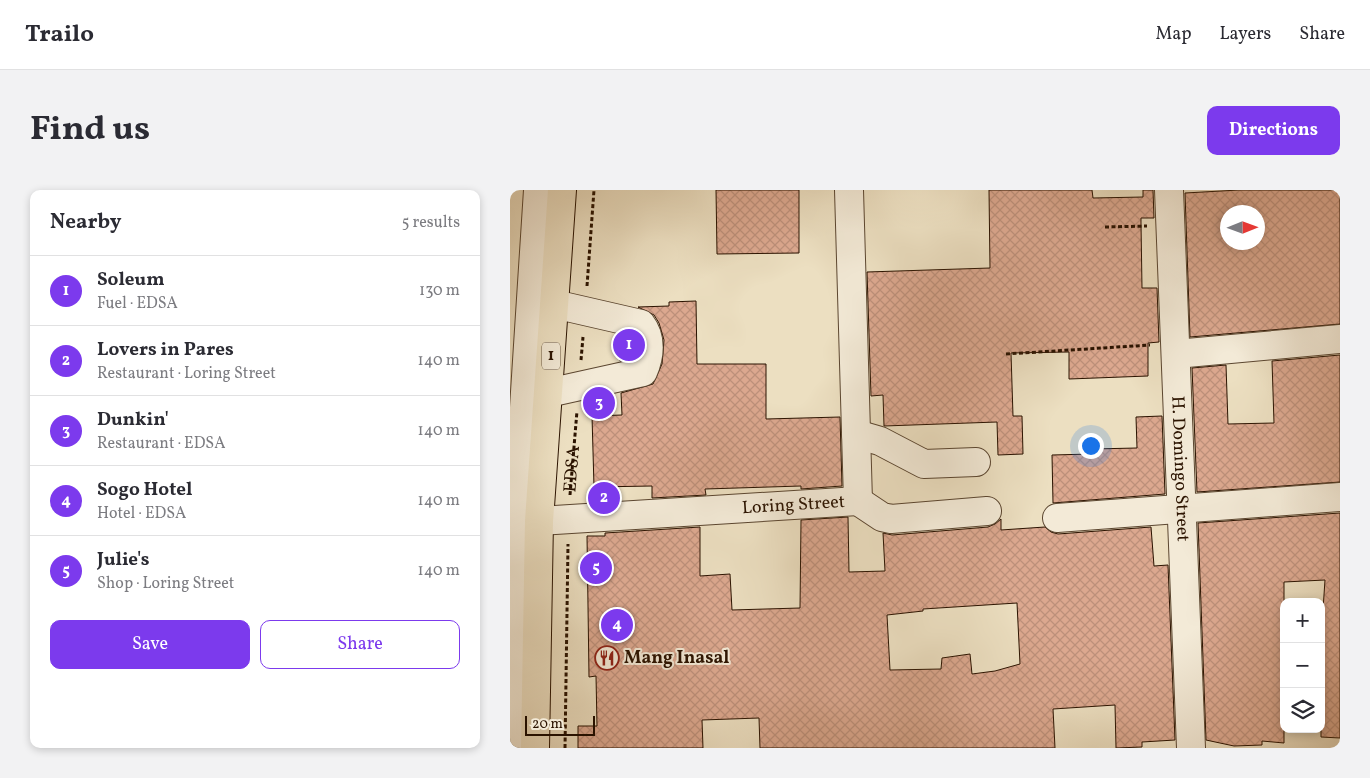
<!DOCTYPE html>
<meta charset="utf-8">
<style>
:root{--surface:#fff;--page:#f2f2f3;--text:#2b2b33;--muted:#7c7c81;--line:#e1e1e2;--accent:#7c3aed}
body{margin:0;font-family:Vollkorn,serif;background:var(--page);color:var(--text)}
.controls{position:absolute;right:15px;bottom:15px;display:grid;overflow:hidden;border-radius:10px;box-shadow:0 2px 8px #0003}
.controls button{width:45px;height:45px;display:grid;place-items:center;padding:0;border:0;border-bottom:1px solid var(--line);background:var(--surface);color:var(--text);font:25px sans-serif}
.compass{position:absolute;left:710px;top:15px;width:45px;height:45px;border-radius:50%;background:var(--surface);box-shadow:0 2px 8px #0003;rotate:89deg}
.scale{position:absolute;left:15px;bottom:12px;width:70px;box-sizing:border-box;padding-left:5px;border:2px solid #2b1300;border-top:0;font-size:14px;line-height:18px;white-space:nowrap;color:#2b1300;-webkit-text-stroke:4px #f3ead7;paint-order:stroke}
.you{position:absolute;left:580px;top:255px;width:18px;height:18px;margin:-12px;border:4px solid #fff;border-radius:50%;background:#1a73e8;box-shadow:0 0 0 8px #1a73e833}
.badge{display:grid;place-items:center;width:32px;height:32px;border-radius:50%;background:var(--accent);color:#fff;font-size:16px;font-weight:700}
.pin{position:absolute;translate:-50% -50%;border:2px solid #fff;box-shadow:0 1px 5px #0006}
.list{margin:0;padding:0;list-style:none}
h2{display:flex;justify-content:space-between;align-items:center;height:65px;margin:0;padding:0 20px;font-size:21px}
h2 small{font-size:16px;font-weight:400;color:var(--muted)}
.list li{display:grid;grid-template-columns:32px 1fr auto;gap:15px;align-items:center;box-sizing:border-box;height:70px;padding:0 20px;border-top:1px solid var(--line)}
.list b{display:block;font-size:19px;white-space:nowrap}
.list p{margin:0;font-size:16px;white-space:nowrap;color:var(--muted)}
.list em{font-size:16px;font-style:normal;color:var(--muted)}
.actions{display:flex;gap:10px;padding:15px 20px}
.actions a{flex:1;padding:11px 0;border:1px solid var(--accent);border-radius:10px;text-align:center;font-size:18px;color:var(--accent)}
.actions .main{background:var(--accent);color:#fff}
.icon{flex:none;width:28px;height:28px;fill:none;stroke:currentColor;stroke-width:2;stroke-linecap:round;stroke-linejoin:round}
.map{position:relative;flex:none;width:830px;height:558px;overflow:hidden;border-radius:10px}
header{display:flex;align-items:center;gap:30px;box-sizing:border-box;height:70px;padding:0 25px;background:var(--surface);border-bottom:1px solid var(--line)}
header strong{font-size:24px}
nav{display:flex;gap:28px;margin-inline-start:auto;font-size:18px}
.intro{display:flex;align-items:center;justify-content:space-between;box-sizing:border-box;height:120px;padding:0 30px}
h1{margin:0;font-size:35px}
.button{padding:12px 22px;border-radius:10px;background:var(--accent);color:#fff;font-size:18px;font-weight:700}
main{display:flex;gap:30px;padding:0 30px}
aside{flex:1;background:var(--surface);border-radius:10px;box-shadow:0 2px 8px #0003}
.map>svg:first-child{display:block}
</style>
<header>
<strong>Trailo</strong>
<nav><a>Map</a><a>Layers</a><a>Share</a></nav>
</header>
<div class="intro"><h1>Find us</h1><a class="button">Directions</a></div>
<main>
<aside>
<h2>Nearby<small>5 results</small></h2>
<ul class="list">
<li><span class="badge">1</span><div><b>Soleum</b><p>Fuel · EDSA</p></div><em>130 m</em></li>
<li><span class="badge">2</span><div><b>Lovers in Pares</b><p>Restaurant · Loring Street</p></div><em>140 m</em></li>
<li><span class="badge">3</span><div><b>Dunkin'</b><p>Restaurant · EDSA</p></div><em>140 m</em></li>
<li><span class="badge">4</span><div><b>Sogo Hotel</b><p>Hotel · EDSA</p></div><em>140 m</em></li>
<li><span class="badge">5</span><div><b>Julie's</b><p>Shop · Loring Street</p></div><em>140 m</em></li>
</ul>
<div class="actions"><a class="main">Save</a><a>Share</a></div>
</aside>
<div class="map">
<svg width="830" height="558" viewBox="0 0 830 558">
<defs>
<pattern id="building-cross-hatch" width="8" height="8" patternUnits="userSpaceOnUse" patternTransform="scale(1.25)"><rect width="8" height="8" fill="#dca88f"/><path d="M0 0l8 8M0 8l8-8" fill="none" stroke="#bd907a"/></pattern>
</defs>
<rect width="100%" height="100%" fill="#ecdfc1"/>
<filter id="stains"><feTurbulence type="fractalNoise" baseFrequency=".004" numOctaves="4"/><feColorMatrix values="0 0 0 0 .2 0 0 0 0 .09 0 0 0 0 .02 0 0 0 .5 -.17"/></filter>
<radialGradient id="worn" r=".72"><stop offset=".6" stop-color="#630" stop-opacity="0"/><stop offset="1" stop-color="#630" stop-opacity=".3"/></radialGradient>
<!-- building -->
<path fill="url(#building-cross-hatch)" stroke="#2b1300" fill-rule="evenodd" d="M 206,0 L 289,0 L 289,63 L 207,64 Z
M 479,0 L 582,0 L 583,8 L 633,7 L 633,0 L 643,0 L 644,28 L 631,28 L 631,33 L 632,98 L 647,98 L 649,152 L 638,153 L 638,186 L 559,189 L 559,162 L 501,163 L 503,226 L 512,226 L 513,264 L 488,265 L 487,232 L 374,236 L 373,205 L 361,206 L 357,82 L 480,78 Z
M 729,0 L 830,0 L 830,134 L 680,147 L 675,3 ZM 718,22 L 748,22 L 748,52 L 718,52 Z
M 186,111 L 187,174 L 256,174 L 256,229 L 330,227 L 332,296 L 291,299 L 291,296 L 195,299 L 196,305 L 142,308 L 142,296 L 84,297 L 82,226 L 112,225 L 111,203 L 143,194 L 152,174 L 154,150 L 149,133 L 144,125 L 128,117 L 159,116 L 159,112 Z
M 109,145 L 121,148 L 123,157 L 121,169 L 110,171 Z
M 830,165 L 830,292 L 687,302 L 682,178 L 716,175 L 718,234 L 764,233 L 762,171 Z
M 652,226 L 655,304 L 543,313 L 542,265 L 582,264 L 582,259 L 627,258 L 626,227 Z
M 830,323 L 830,548 L 811,547 L 811,449 L 815,390 L 774,392 L 774,553 L 752,551 L 752,555 L 724,556 L 696,550 L 688,333 Z
M 338,327 L 339,382 L 375,381 L 373,343 L 382,345 L 478,337 L 485,334 L 491,329 L 491,340 L 535,337 L 541,342 L 548,344 L 641,337 L 644,376 L 658,375 L 665,550 L 632,552 L 632,557 L 606,558 L 605,515 L 543,519 L 545,558 L 250,558 L 249,528 L 192,530 L 193,558 L 68,558 L 68,536 L 87,536 L 86,486 L 79,487 L 77,346 L 95,346 L 95,343 L 190,337 L 190,386 L 220,384 L 222,420 L 290,418 L 291,330 ZM 507,413 L 510,474 L 485,481 L 462,484 L 460,464 L 432,468 L 431,479 L 380,480 L 377,425 L 413,421 L 413,419 Z"/>
<g fill="none" stroke-linecap="round" stroke-linejoin="round">
<!-- minor casing -->
<g stroke="#5b4630" stroke-width="30">
<g id="minor">
<path d="M 339,0 L 348,311"/>
<path id="s2" d="M 659,0 L 681,558"/>
<path d="M 666,164 L 830,149"/>
<path d="M 38,203 L 133,182 C 140,166 142,148 131,134 L 44,114"/>
<path d="M 346,244 L 370,251 L 414,274 L 466,272"/>
<path d="M 348,311 L 372,327 L 381,329 L 477,321"/>
<path d="M 547,328 L 830,307"/>
<path id="s3" d="M 29,331 L 348,311"/>
<path d="M 2,558 L 4,373 L 28,0"/>
</g>
</g>
<!-- highway casing -->
<g stroke="#2b1300" stroke-width="30">
<path id="highway" d="M 25,558 L 29,331 L 52,0"/>
</g>
<!-- path -->
<g stroke="#2b1300" stroke-width="3" stroke-dasharray="4 2.5" stroke-linecap="butt">
<path d="M 595,37 L 637,36"/>
<path d="M 77,96 L 84,0"/>
<path d="M 496,164 L 640,155"/>
<path d="M 71,170 L 73,147"/>
<path id="s1" d="M 60,305 L 67,221"/>
<path d="M 55,558 L 58,354"/>
</g>
<!-- minor -->
<use href="#minor" stroke="#f3ead7" stroke-width="28"/>
<!-- highway -->
<use href="#highway" stroke="#ecdfc1" stroke-width="28"/>
</g>
<!-- icons -->
<defs>
<g id="restaurant-ring" transform="scale(1.25)"><circle r="9.5" fill="#f3ead7" stroke="#8f2418" stroke-width="1.5"/><path d="M-5-6h1v4h1v-4h1v4h1v-4h1v5L-1.5 .5V6h-2V.5L-5-1ZM5-6V6H3V1.5H1.5Q1.5-4 5-6Z" fill="#8f2418"/></g>
</defs>
<g fill-rule="evenodd">
<use href="#restaurant-ring" x="97" y="468"/>
</g>
<g text-anchor="middle" dominant-baseline="central" stroke-width="4" stroke-linejoin="round" paint-order="stroke">
<!-- shield labels -->
<rect fill="#f3ead7" stroke="#675440" stroke-width="1" x="32" y="152.5" width="18" height="27" rx="4"/>
<g font-size="16" font-weight="bold" fill="#2b1300">
<text x="41" y="166">1</text>
</g>
<!-- street labels -->
<g font-size="18" fill="#2b1300" stroke="#f3ead7">
<text stroke="none"><textPath href="#s1" startOffset="26">EDSA</textPath></text>
<text stroke="none"><textPath href="#s2" startOffset="279">H. Domingo Street</textPath></text>
<text stroke="none"><textPath href="#s3" startOffset="255">Loring Street</textPath></text>
</g>
<!-- poi labels -->
<g font-size="18" font-weight="bold" fill="#2b1300" stroke="#f3ead7" text-anchor="start">
<text x="114" y="468">Mang Inasal</text>
</g>
</g>
<rect width="100%" height="100%" filter="url(#stains)"/>
<rect width="100%" height="100%" fill="url(#worn)"/>
</svg>
<div class="controls">
<button>+</button>
<button>−</button>
<button><svg class="icon" aria-label="layers" viewBox="0 0 24 24"><path d="M12 4l9 5-9 5-9-5zM3 14l9 5 9-5"/></svg></button>
</div>
<svg class="compass" viewBox="-18 -18 36 36"><path d="M0-13l5 13h-10z" fill="#e53935"/><path d="M0 13l5-13h-10z" fill="#7c7c81"/></svg>
<div class="scale">20 m</div>
<div class="you"></div>
<div class="pin badge" style="left:119px;top:155px">1</div>
<div class="pin badge" style="left:94px;top:308px">2</div>
<div class="pin badge" style="left:89px;top:213px">3</div>
<div class="pin badge" style="left:107px;top:435px">4</div>
<div class="pin badge" style="left:86px;top:378px">5</div>
</div>
</main>
